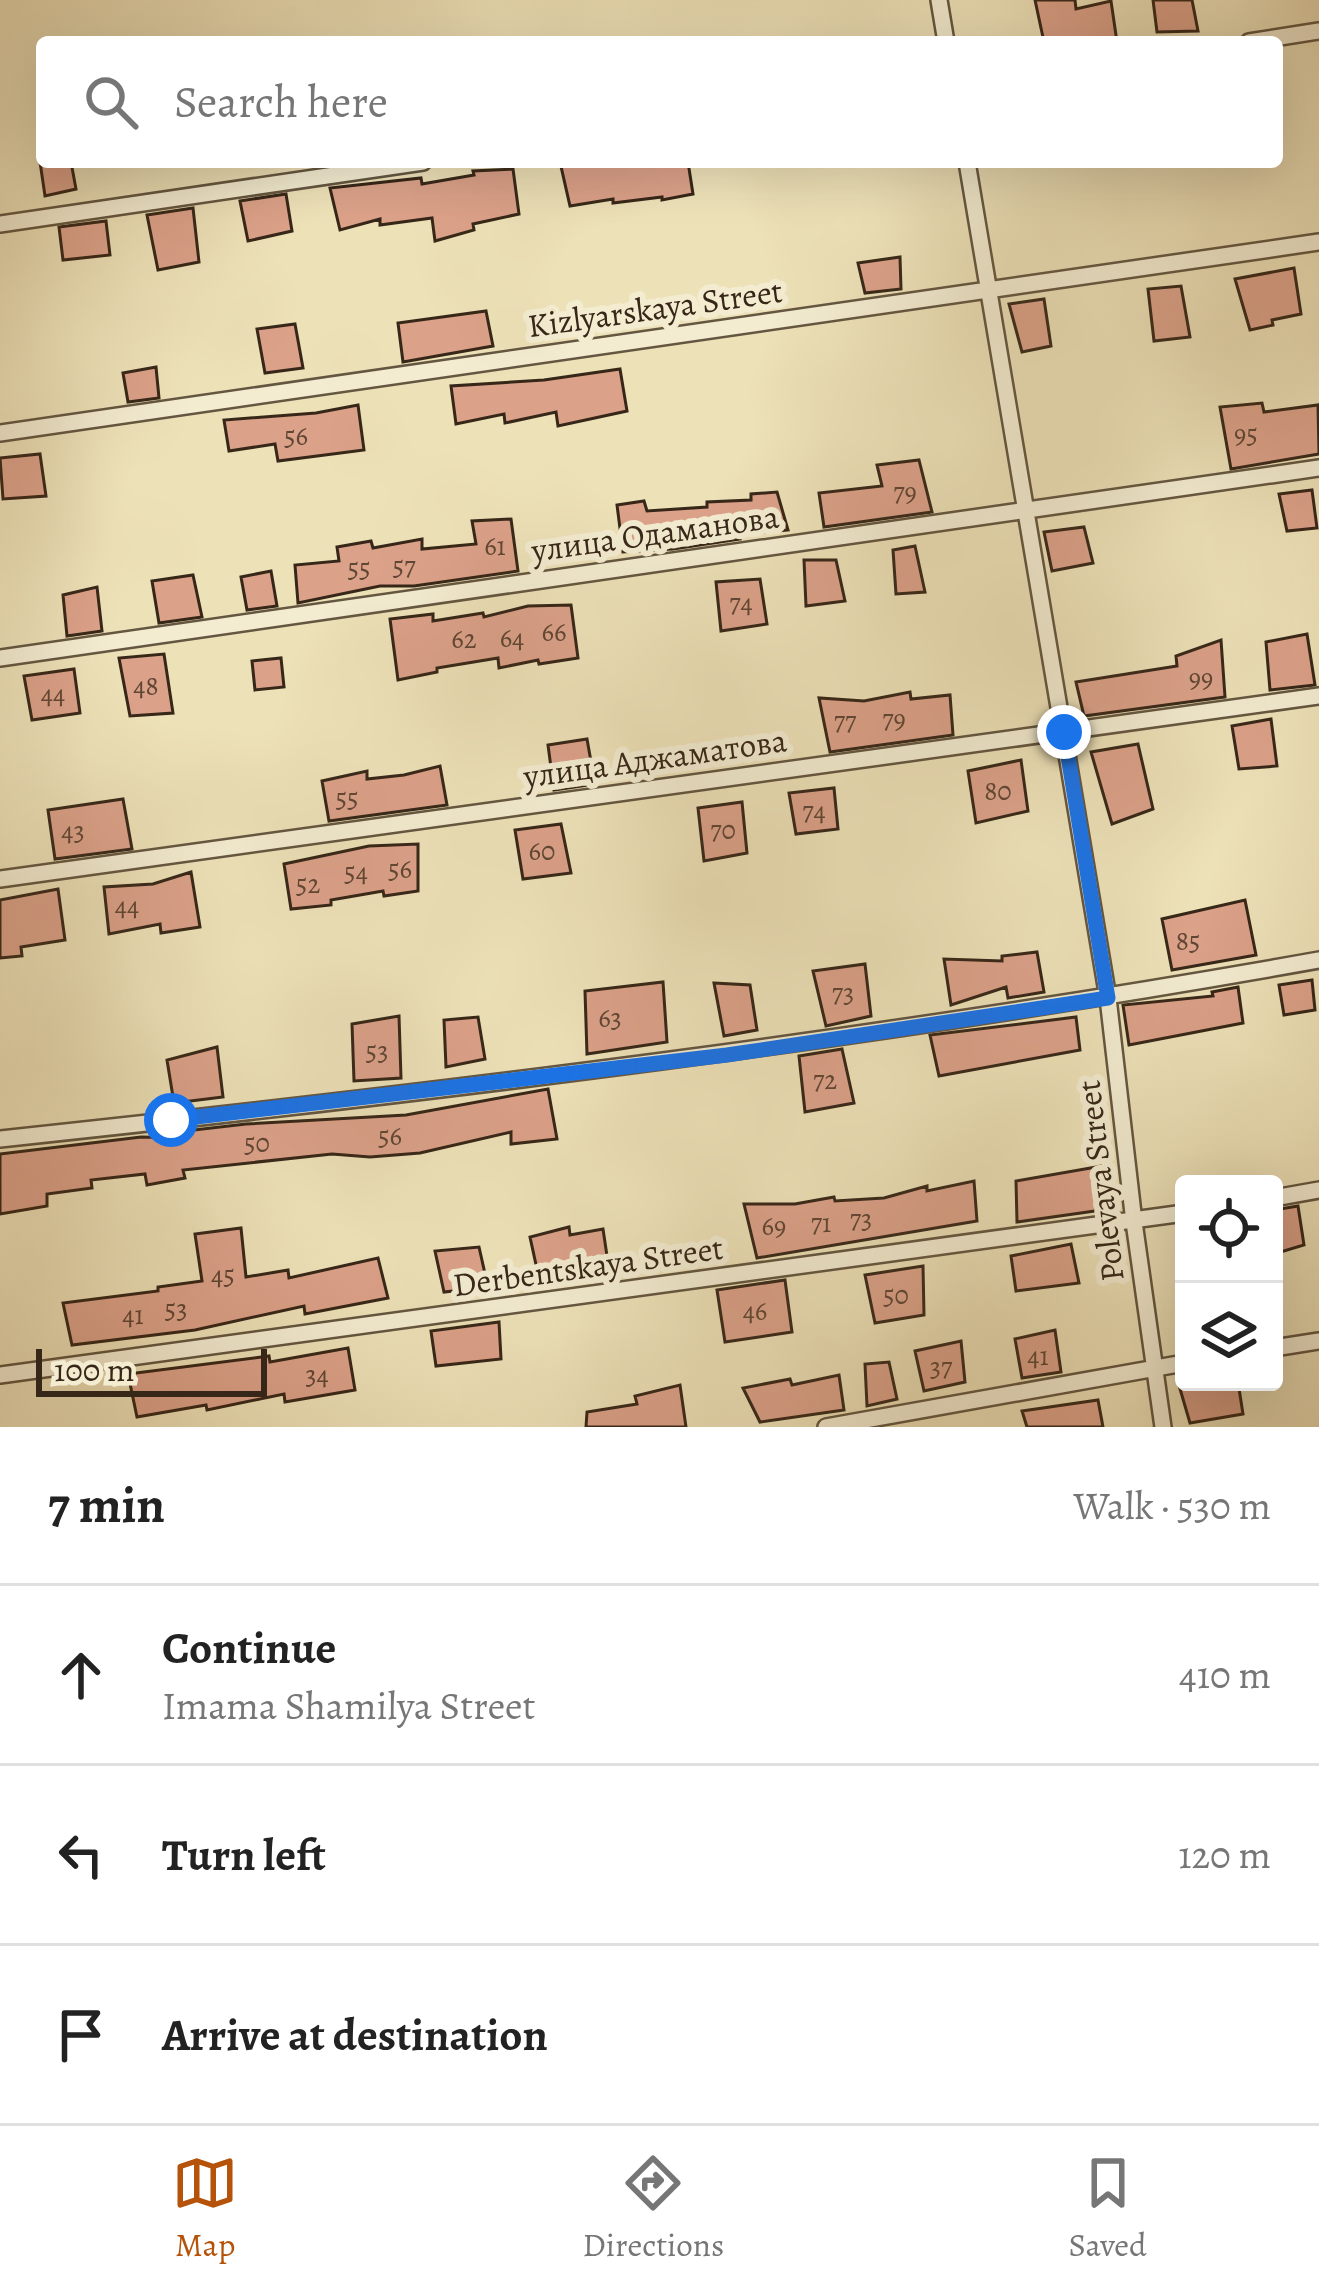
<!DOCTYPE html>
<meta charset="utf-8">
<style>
:root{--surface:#fff;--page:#f2f2f2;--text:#222;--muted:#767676;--line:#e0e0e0;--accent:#b45309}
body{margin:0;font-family:Alegreya,serif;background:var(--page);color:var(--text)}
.controls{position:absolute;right:36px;bottom:36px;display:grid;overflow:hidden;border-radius:12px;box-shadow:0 12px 48px #0002}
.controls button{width:108px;height:108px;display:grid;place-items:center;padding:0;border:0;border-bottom:3px solid var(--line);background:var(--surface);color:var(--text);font:60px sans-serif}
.scale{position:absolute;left:36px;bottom:30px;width:231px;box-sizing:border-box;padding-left:12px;border:6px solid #372718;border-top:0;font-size:33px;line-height:42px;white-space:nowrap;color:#372718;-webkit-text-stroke:9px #f3ecd1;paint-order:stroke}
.stop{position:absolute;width:36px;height:36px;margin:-27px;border:9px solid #1a73e8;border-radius:50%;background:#fff}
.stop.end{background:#1a73e8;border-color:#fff;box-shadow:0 3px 12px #0008}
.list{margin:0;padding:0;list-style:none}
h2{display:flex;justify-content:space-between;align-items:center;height:156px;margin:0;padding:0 48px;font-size:51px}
h2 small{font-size:39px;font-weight:400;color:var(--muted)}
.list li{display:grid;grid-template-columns:78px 1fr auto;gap:36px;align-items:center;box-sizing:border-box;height:180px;padding:0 48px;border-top:3px solid var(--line)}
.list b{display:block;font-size:45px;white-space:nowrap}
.list p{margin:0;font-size:39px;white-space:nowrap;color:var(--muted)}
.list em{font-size:39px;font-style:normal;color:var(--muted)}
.icon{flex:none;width:66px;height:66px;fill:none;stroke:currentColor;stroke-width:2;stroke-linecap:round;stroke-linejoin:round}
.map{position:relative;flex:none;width:1319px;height:1427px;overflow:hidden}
.search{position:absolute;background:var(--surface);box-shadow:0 12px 48px #0002;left:36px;right:36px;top:36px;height:132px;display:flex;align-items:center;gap:30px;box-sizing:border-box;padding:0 42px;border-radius:12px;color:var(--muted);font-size:45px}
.sheet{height:696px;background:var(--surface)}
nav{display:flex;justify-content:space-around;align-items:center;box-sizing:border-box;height:168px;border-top:3px solid var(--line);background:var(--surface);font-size:33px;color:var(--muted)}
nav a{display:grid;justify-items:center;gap:6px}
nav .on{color:var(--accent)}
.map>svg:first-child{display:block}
</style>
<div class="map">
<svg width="1319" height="1427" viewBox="0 0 1319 1427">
<rect width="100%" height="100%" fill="#ede1b8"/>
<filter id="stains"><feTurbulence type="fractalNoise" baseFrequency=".00167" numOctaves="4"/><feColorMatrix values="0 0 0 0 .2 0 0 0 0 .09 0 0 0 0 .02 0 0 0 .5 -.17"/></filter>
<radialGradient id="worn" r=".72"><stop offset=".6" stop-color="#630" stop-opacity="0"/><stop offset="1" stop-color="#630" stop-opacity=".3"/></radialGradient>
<!-- building -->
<path fill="#dba189" stroke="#372718" stroke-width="3" d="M 1035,0 L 1075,0 L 1076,9 L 1111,1 L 1117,42 L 1044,42 Z
M 1153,0 L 1192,0 L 1198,31 L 1157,32 Z
M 40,162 L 71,162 L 76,189 L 45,196 Z
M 560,162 L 688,162 L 693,194 L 662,200 L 662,197 L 613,203 L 613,199 L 570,206 Z
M 513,169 L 519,214 L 473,224 L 474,230 L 435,241 L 432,218 L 380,225 L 380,219 L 340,230 L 330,188 L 421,178 L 422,184 L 474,175 L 473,171 Z
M 286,194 L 292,231 L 248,241 L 240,201 Z
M 193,208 L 199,262 L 158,270 L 147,215 Z
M 106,221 L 110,255 L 63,260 L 59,227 Z
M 900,257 L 901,289 L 865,293 L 858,263 Z
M 1294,268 L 1301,314 L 1272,320 L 1273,325 L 1250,330 L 1235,279 Z
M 1181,286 L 1190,337 L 1154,341 L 1148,289 Z
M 1044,299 L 1051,346 L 1022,352 L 1009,304 Z
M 486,311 L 493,346 L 403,362 L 398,323 Z
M 295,324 L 303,368 L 265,373 L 257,329 Z
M 156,367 L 159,398 L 128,402 L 123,373 Z
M 620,369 L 627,411 L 558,426 L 556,412 L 505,423 L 504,414 L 456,424 L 451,386 L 544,380 Z
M 1262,403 L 1264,412 L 1318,405 L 1319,454 L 1231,469 L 1220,407 Z
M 358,405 L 364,450 L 278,461 L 275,444 L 229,451 L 224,420 L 316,413 Z
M 40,454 L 46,496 L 3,499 L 0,458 Z
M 919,460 L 932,512 L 824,527 L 819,493 L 882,486 L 877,465 Z
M 1312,490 L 1317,528 L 1287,531 L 1279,494 Z
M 777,492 L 788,530 L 739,535 L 740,539 L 673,549 L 623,552 L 617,505 L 644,501 L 647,511 L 707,507 L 707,502 L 751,500 L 751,494 Z
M 511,519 L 518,571 L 414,586 L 380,586 L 298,603 L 295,565 L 339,561 L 337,547 L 371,541 L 373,548 L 422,539 L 422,549 L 476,544 L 472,521 Z
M 1084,527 L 1093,563 L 1052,571 L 1044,532 Z
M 915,546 L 925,592 L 896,594 L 893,550 Z
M 804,560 L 836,560 L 845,601 L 806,606 Z
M 271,571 L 277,606 L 247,610 L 241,577 Z
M 193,575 L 202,617 L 159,623 L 152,581 Z
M 760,579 L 767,624 L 721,631 L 716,582 Z
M 97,587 L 102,631 L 67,636 L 63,595 Z
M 571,605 L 578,658 L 539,664 L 538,660 L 499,668 L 498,658 L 437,668 L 437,672 L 398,680 L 390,619 L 433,614 L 433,621 L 483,613 L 484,617 L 528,606 Z
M 1307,634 L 1315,685 L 1270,690 L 1266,642 Z
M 1221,640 L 1225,697 L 1084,716 L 1076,682 L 1177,666 L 1176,656 Z
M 164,654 L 173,713 L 130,716 L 119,658 Z
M 281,658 L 284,687 L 255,690 L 252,661 Z
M 74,669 L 80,713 L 32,720 L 24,676 Z
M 910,692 L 911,699 L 950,695 L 953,735 L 830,752 L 819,698 L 864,701 Z
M 1271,719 L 1277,766 L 1239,769 L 1232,726 Z
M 587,739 L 595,784 L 554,790 L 548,745 Z
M 1138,744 L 1153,809 L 1112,824 L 1091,752 Z
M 1021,760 L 1028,811 L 976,823 L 968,771 Z
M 440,766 L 447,805 L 329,821 L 322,781 L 367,771 L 367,779 L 404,775 Z
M 834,788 L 838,829 L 796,834 L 789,793 Z
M 123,799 L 132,849 L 55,859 L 48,810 Z
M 742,802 L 747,853 L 704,861 L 698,808 Z
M 561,824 L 571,873 L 523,879 L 515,830 Z
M 418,844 L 418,891 L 384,896 L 383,891 L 331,900 L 331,905 L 291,909 L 284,864 L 369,846 Z
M 191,872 L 200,927 L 161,933 L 160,924 L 109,934 L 104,887 L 153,884 Z
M 58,889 L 65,940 L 21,947 L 22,956 L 0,958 L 0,900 Z
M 1245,900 L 1256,955 L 1172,970 L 1162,919 Z
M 1037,952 L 1044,992 L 1008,998 L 1006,987 L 951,1005 L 944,959 L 1002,961 L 1002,956 Z
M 865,964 L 871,1016 L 826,1026 L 813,971 Z
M 1312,980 L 1315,1010 L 1284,1015 L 1279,985 Z
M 663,982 L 667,1042 L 587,1054 L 585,991 Z
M 714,983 L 750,985 L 757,1030 L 724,1036 Z
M 1238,987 L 1243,1023 L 1129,1045 L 1123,1005 L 1213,996 L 1212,992 Z
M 399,1016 L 401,1078 L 354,1081 L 352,1024 Z
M 478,1017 L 485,1059 L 446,1067 L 444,1020 Z
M 1076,1017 L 1080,1050 L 939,1076 L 930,1035 Z
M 217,1047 L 223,1097 L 174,1103 L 167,1060 Z
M 842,1049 L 854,1103 L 805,1112 L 799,1056 Z
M 548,1089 L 557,1139 L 511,1144 L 511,1132 L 420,1153 L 370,1157 L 332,1154 L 183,1170 L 185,1178 L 147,1185 L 145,1174 L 91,1180 L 92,1188 L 47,1194 L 47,1206 L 0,1214 L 0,1154 L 141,1137 L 186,1138 L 185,1131 L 246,1124 L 406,1115 Z
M 1102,1166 L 1109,1209 L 1017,1222 L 1016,1181 Z
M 974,1181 L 977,1221 L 757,1258 L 744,1204 L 795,1204 L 834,1197 L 835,1201 L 884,1198 L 927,1186 L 927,1191 Z
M 1298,1206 L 1304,1245 L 1274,1254 L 1274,1210 Z
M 569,1227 L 570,1235 L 603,1229 L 610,1276 L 540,1283 L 530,1237 Z
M 241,1228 L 246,1277 L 288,1270 L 289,1278 L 378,1258 L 388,1298 L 305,1314 L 304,1306 L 195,1330 L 72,1345 L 63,1303 L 158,1291 L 158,1287 L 202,1281 L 195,1234 Z
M 1071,1244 L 1079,1283 L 1016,1291 L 1011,1256 Z
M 479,1247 L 488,1287 L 444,1292 L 435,1251 Z
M 923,1266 L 924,1315 L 875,1323 L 865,1275 Z
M 785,1280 L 792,1332 L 725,1342 L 717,1290 Z
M 499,1322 L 501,1359 L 436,1366 L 431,1331 Z
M 1055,1330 L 1061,1372 L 1022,1378 L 1015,1339 Z
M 961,1341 L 965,1382 L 924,1391 L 915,1351 Z
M 348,1348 L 355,1390 L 285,1402 L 284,1394 L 207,1410 L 206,1405 L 137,1417 L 128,1374 L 269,1356 L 270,1362 Z
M 889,1362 L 897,1399 L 867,1406 L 865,1364 Z
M 839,1375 L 844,1410 L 760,1422 L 743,1388 L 790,1379 L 792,1385 Z
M 1178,1382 L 1238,1382 L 1243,1414 L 1190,1423 Z
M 680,1385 L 686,1427 L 586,1427 L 587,1412 L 637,1404 L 635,1396 Z
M 1098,1400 L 1103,1427 L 1027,1427 L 1022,1411 Z"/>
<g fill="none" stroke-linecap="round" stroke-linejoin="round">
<!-- street casing -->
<g stroke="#645640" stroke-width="20">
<path id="street" d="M 939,0 L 946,42
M 1249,42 L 1319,31
M 967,162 L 1108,998 L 1134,1222 L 1163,1427
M 0,224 L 423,162
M 0,433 L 1319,242
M 0,658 L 1319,468
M 0,879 L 1319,696
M 0,1139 C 442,1092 882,1038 1319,960
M 1274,1198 L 1319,1190
M 1274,1348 L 1319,1341
M 0,1375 L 1184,1213
M 826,1427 L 1184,1363"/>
</g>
<!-- street -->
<use href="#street" stroke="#f3ecd1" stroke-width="15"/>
</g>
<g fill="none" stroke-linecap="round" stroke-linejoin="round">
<!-- route -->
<path stroke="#1a73e8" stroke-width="15" d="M 171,1120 L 727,1055 L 1108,998 L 1064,732"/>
</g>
<g text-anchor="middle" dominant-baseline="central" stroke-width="12" stroke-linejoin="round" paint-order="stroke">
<!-- number labels -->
<g font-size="27" fill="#604634">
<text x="1246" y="434">95</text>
<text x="296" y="436">56</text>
<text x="905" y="492">79</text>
<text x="495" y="546">61</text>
<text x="404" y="566">57</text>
<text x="359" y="568">55</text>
<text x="741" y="603">74</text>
<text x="554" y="632">66</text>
<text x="512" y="638">64</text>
<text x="464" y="639">62</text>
<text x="1201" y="678">99</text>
<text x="146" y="686">48</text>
<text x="53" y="694">44</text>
<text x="894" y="719">79</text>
<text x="845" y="721">77</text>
<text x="998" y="791">80</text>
<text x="347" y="798">55</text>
<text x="814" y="811">74</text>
<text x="723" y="830">70</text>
<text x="73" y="831">43</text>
<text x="542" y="851">60</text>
<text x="400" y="869">56</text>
<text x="356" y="872">54</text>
<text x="308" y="884">52</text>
<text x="127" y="906">44</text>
<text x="1188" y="941">85</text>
<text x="843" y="993">73</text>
<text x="610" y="1018">63</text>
<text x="377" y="1051">53</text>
<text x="825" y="1080">72</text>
<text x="390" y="1136">56</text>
<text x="257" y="1143">50</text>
<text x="861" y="1219">73</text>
<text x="821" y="1223">71</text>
<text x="774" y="1226">69</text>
<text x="223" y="1275">45</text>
<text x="896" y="1295">50</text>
<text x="176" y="1309">53</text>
<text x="755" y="1311">46</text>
<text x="133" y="1315">41</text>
<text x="1038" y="1356">41</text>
<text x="941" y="1367">37</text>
<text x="317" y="1375">34</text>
</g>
<!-- street labels -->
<g font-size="33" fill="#372718" stroke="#f3ecd1">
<text transform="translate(655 308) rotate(-8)">Kizlyarskaya Street</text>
<text transform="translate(655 533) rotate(-8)">улица Одаманова</text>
<text transform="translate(655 758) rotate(-8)">улица Аджаматова</text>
<text transform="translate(1100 1181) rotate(-97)">Polevaya Street</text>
<text transform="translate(588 1266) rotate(-8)">Derbentskaya Street</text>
</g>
</g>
<rect width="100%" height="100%" filter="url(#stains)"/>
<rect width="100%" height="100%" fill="url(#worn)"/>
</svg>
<div class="controls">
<button><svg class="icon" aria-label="locate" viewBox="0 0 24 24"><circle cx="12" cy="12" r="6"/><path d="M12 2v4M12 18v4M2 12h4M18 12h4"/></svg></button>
<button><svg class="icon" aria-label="layers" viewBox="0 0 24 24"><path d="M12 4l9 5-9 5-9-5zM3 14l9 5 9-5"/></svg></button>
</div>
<div class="scale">100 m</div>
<div class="stop" style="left:171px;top:1120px"></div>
<div class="stop end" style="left:1064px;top:732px"></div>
<div class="search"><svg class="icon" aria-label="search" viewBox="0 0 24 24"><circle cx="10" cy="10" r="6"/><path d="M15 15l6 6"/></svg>Search here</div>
</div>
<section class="sheet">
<h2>7 min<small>Walk · 530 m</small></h2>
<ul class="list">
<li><svg class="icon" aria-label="ahead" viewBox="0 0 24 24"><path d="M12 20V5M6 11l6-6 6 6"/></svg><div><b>Continue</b><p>Imama Shamilya Street</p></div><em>410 m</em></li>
<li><svg class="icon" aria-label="left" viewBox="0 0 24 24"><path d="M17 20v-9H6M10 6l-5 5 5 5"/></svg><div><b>Turn left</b></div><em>120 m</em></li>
<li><svg class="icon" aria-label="arrive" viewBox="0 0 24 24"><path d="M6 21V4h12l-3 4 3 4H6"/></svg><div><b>Arrive at destination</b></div></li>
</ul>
</section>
<nav>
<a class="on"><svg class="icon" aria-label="map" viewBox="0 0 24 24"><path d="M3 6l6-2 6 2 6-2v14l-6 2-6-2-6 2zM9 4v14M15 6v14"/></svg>Map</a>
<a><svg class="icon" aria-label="directions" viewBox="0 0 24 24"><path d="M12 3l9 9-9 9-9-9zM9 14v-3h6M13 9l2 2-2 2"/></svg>Directions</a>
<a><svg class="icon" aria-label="saved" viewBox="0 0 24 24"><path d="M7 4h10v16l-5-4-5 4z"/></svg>Saved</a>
</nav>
